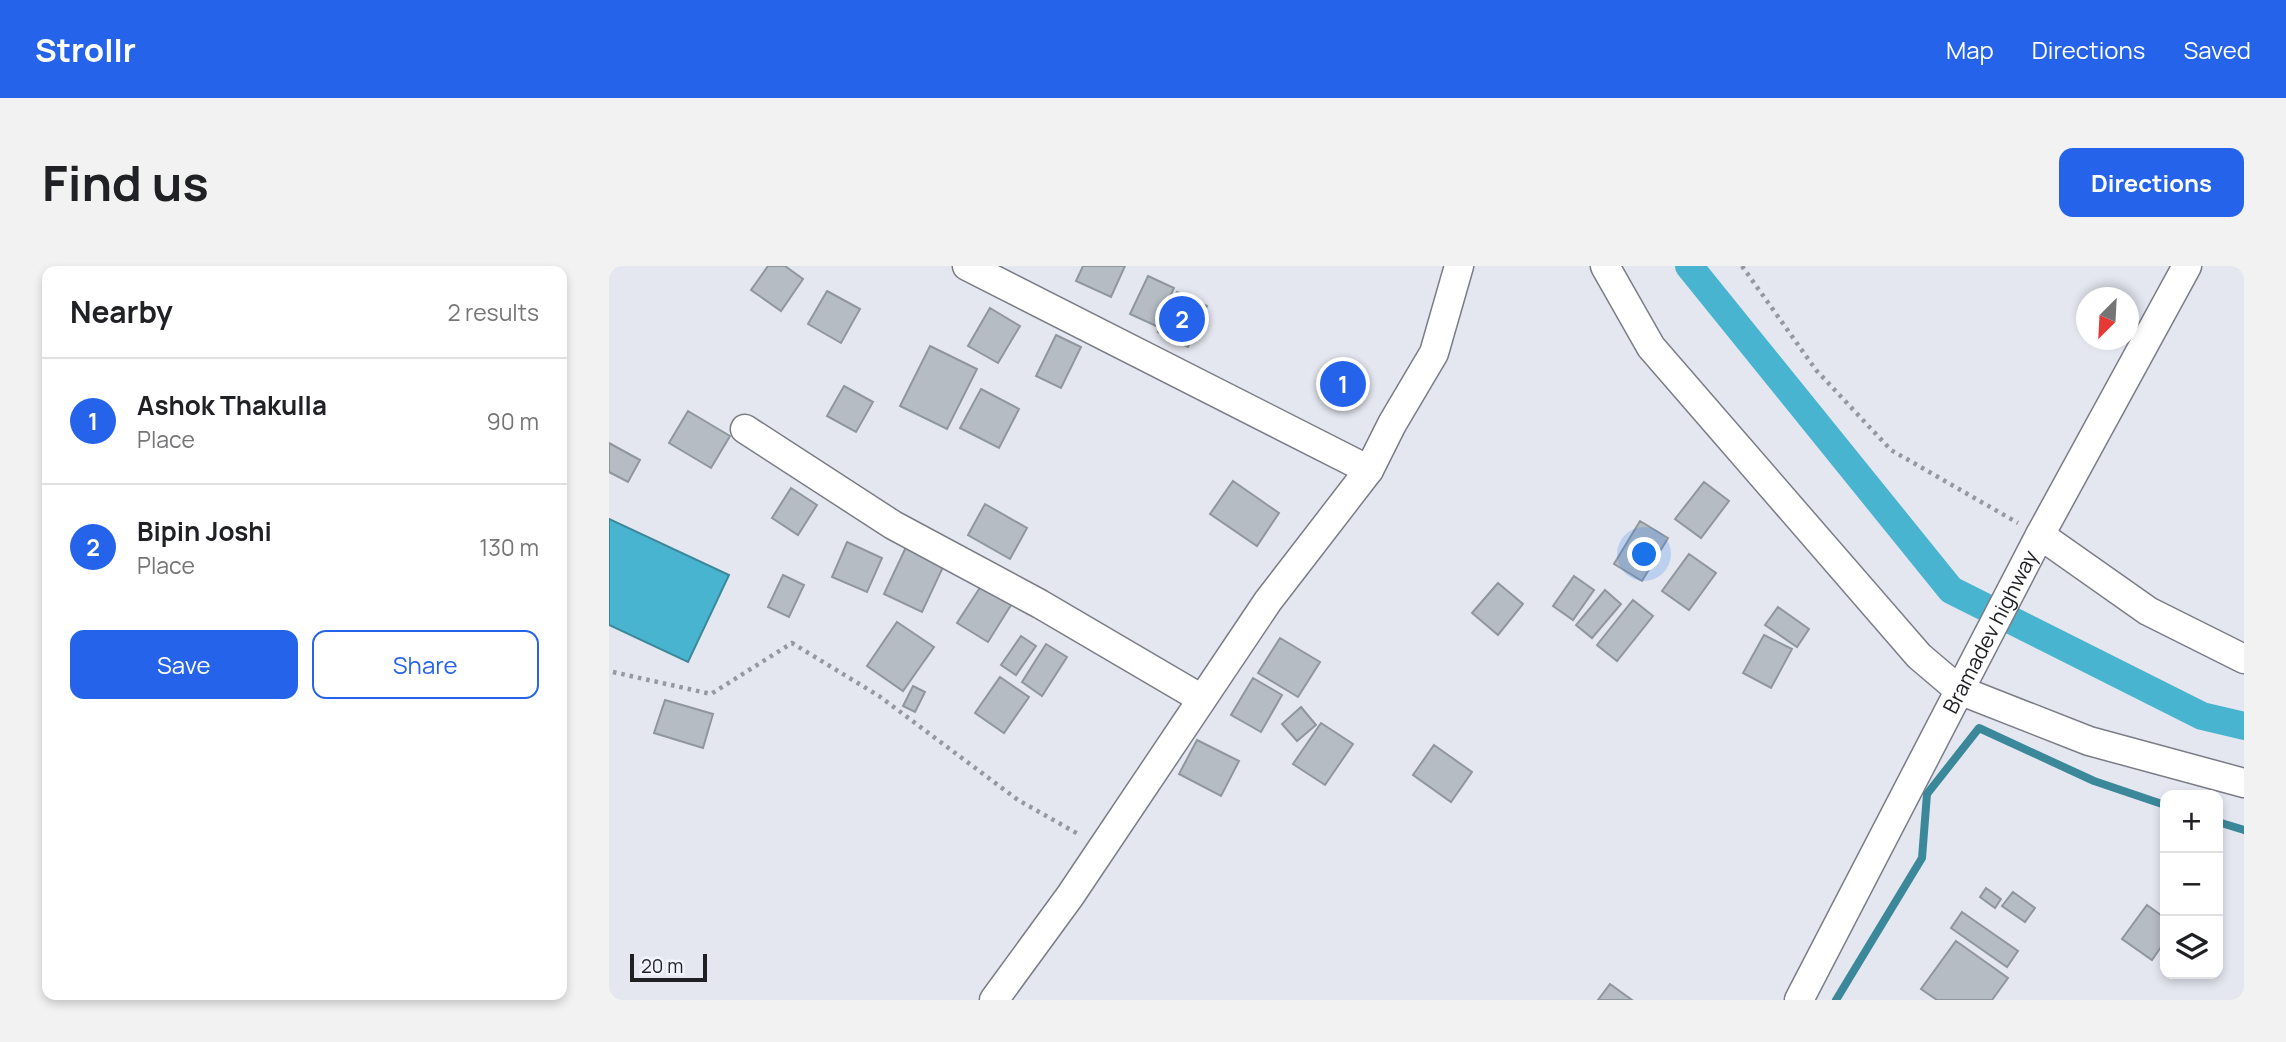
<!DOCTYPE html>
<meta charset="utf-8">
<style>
:root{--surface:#fff;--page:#f2f2f2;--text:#202124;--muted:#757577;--line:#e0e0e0;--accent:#2563eb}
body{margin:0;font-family:Manrope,sans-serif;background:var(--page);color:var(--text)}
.controls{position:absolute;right:21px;bottom:21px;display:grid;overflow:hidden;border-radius:14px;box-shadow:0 4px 10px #0003}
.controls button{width:63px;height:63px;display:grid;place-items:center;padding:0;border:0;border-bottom:2px solid var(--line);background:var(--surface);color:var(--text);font:35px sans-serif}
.compass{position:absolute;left:1467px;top:21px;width:63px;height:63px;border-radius:50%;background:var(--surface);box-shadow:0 4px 10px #0003;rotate:204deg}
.scale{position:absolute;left:21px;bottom:18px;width:77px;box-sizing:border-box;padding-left:7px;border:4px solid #1f2023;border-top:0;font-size:19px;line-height:24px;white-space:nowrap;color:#1f2023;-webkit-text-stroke:5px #f1f4fe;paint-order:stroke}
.you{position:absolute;left:1036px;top:289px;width:24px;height:24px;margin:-18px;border:5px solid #fff;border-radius:50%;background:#1a73e8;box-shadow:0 0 0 10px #1a73e833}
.badge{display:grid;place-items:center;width:46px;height:46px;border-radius:50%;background:var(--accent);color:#fff;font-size:23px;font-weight:700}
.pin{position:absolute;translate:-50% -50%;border:4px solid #fff;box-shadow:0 2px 7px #0006}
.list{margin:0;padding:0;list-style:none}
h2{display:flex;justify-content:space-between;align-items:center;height:91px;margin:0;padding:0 28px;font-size:30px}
h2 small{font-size:23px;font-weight:400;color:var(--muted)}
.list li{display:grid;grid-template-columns:46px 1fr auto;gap:21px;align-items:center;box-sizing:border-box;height:126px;padding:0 28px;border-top:2px solid var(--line)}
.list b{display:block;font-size:26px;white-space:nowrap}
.list p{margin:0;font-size:23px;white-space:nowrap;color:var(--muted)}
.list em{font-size:23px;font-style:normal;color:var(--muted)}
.actions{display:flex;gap:14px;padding:21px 28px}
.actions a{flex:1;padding:16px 0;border:2px solid var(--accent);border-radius:14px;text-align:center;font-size:24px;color:var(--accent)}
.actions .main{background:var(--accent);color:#fff}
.icon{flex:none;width:38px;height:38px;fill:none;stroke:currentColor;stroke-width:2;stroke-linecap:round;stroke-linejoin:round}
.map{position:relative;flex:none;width:1635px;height:734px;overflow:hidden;border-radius:14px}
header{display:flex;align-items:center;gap:42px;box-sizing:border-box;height:98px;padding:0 35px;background:var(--accent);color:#fff}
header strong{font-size:33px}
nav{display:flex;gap:38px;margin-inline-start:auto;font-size:24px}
.intro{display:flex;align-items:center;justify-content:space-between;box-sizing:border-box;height:168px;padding:0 42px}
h1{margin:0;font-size:49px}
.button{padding:18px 32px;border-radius:14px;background:var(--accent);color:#fff;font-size:24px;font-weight:700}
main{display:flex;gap:42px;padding:0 42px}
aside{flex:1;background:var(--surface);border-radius:14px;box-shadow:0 4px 10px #0003}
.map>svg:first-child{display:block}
</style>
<header>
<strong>Strollr</strong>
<nav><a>Map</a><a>Directions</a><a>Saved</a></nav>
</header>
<div class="intro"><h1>Find us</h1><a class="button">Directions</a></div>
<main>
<aside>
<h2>Nearby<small>2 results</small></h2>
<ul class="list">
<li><span class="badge">1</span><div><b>Ashok Thakulla</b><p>Place</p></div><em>90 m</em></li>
<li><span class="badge">2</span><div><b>Bipin Joshi</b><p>Place</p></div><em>130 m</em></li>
</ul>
<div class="actions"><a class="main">Save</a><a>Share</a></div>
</aside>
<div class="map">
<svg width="1635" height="734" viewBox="0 0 1635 734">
<rect width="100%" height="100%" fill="#e4e7f0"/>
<!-- water -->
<path fill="#48b4cf" stroke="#3c889b" stroke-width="2" d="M 0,253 L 120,309 L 79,396 L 0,359 Z"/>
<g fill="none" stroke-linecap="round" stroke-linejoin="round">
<!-- stream -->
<path stroke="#3c889b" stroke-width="8" d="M 1609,556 L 1635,564
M 1227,734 L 1313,592 L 1318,528 L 1370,462 L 1485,515 L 1556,539"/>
<!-- canal -->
<path stroke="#48b4cf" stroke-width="28" d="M 1080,0 L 1342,324 L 1593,450 L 1635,460"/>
</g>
<!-- building -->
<path fill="#b5bcc3" stroke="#8f979d" stroke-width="2" d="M 159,0 L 176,0 L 194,13 L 172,45 L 142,24 Z
M 474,0 L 516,0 L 502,31 L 467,15 Z
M 539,10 L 565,22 L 547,60 L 521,48 Z
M 218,25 L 251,43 L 232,77 L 199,58 Z
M 568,26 L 598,40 L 579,81 L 549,66 Z
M 381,42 L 411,60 L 389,97 L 359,80 Z
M 447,69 L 472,81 L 452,122 L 427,110 Z
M 321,80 L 368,103 L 338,163 L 291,140 Z
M 727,103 L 750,113 L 741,134 L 718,124 Z
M 235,120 L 264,136 L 247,166 L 218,150 Z
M 372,123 L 410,143 L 390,182 L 351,162 Z
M 79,145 L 121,170 L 102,202 L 60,177 Z
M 0,177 L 31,194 L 19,216 L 0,206 Z
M 624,215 L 670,247 L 648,280 L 601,248 Z
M 1095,216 L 1120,235 L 1092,272 L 1066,253 Z
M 182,222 L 208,239 L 189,269 L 163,252 Z
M 376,238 L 418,262 L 401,293 L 359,269 Z
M 1031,255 L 1059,272 L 1033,315 L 1005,298 Z
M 238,276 L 273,292 L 258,326 L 223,311 Z
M 297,281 L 335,299 L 313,346 L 275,328 Z
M 1080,288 L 1107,307 L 1080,344 L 1053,325 Z
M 174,309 L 195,319 L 180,351 L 159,341 Z
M 965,310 L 985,324 L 964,354 L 944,340 Z
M 889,317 L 914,338 L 889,369 L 863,347 Z
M 372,320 L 402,339 L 379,376 L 348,357 Z
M 996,324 L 1012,338 L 983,372 L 967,359 Z
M 1024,334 L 1044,350 L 1008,395 L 988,379 Z
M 1169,341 L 1200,363 L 1188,381 L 1156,359 Z
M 288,356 L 325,381 L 294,425 L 258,400 Z
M 1155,369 L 1183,383 L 1162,422 L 1134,407 Z
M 412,370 L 427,380 L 407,409 L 392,399 Z
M 671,372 L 711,396 L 689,431 L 649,407 Z
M 437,378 L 458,391 L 433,430 L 413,416 Z
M 391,411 L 420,431 L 395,467 L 366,447 Z
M 644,412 L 673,429 L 652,466 L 622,449 Z
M 304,420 L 316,426 L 306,446 L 294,440 Z
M 56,434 L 104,448 L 94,482 L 45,467 Z
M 692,441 L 707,459 L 688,475 L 673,458 Z
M 712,457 L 744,478 L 716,519 L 684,498 Z
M 588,474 L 630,495 L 612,530 L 570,508 Z
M 825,479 L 863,506 L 842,536 L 804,509 Z
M 1377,622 L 1392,633 L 1386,642 L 1371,631 Z
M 1404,626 L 1426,642 L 1416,656 L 1393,640 Z
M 1538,639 L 1556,652 L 1556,675 L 1543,694 L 1513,673 Z
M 1353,646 L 1409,685 L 1398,701 L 1342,662 Z
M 1347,675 L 1399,712 L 1383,734 L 1328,734 L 1312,723 Z
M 1001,718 L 1023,734 L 989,734 Z"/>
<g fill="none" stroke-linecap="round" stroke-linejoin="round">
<!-- minor casing -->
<g stroke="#7b7d86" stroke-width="31">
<g id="minor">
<path d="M 358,0 L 760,204"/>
<path d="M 996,0 L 1042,81 L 1310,390 L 1350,424 L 1480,475 L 1635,517"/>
<path d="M 136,163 L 284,259 L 431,338 L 593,433"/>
<path d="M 1431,269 L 1539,345 L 1635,393"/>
<path d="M 385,734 L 461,630 L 659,335 L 760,204 L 783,158 L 825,87 L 850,0"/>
<path id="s1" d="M 1190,734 L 1431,269 L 1578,0"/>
</g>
</g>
<!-- path -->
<path stroke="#95989e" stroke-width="4.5" stroke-dasharray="3.5 5" stroke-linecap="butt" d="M 1133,0 L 1207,104 L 1282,184 L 1409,257
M 4,406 L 102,428 L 183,377 L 270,430 L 409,534 L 471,569"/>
<!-- minor -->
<use href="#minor" stroke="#fff" stroke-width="28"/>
</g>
<g text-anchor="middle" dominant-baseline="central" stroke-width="7" stroke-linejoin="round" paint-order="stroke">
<!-- street labels -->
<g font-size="21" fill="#1f2023" stroke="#f1f4fe">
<text stroke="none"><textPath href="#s1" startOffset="415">Bramadev highway</textPath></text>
</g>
</g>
</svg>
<div class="controls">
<button>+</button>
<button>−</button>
<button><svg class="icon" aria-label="layers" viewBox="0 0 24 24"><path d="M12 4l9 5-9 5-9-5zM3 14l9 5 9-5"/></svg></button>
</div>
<svg class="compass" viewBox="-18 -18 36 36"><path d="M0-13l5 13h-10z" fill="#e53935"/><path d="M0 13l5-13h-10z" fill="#757577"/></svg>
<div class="scale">20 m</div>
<div class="you"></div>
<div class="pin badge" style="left:734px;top:118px">1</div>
<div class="pin badge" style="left:573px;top:53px">2</div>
</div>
</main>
